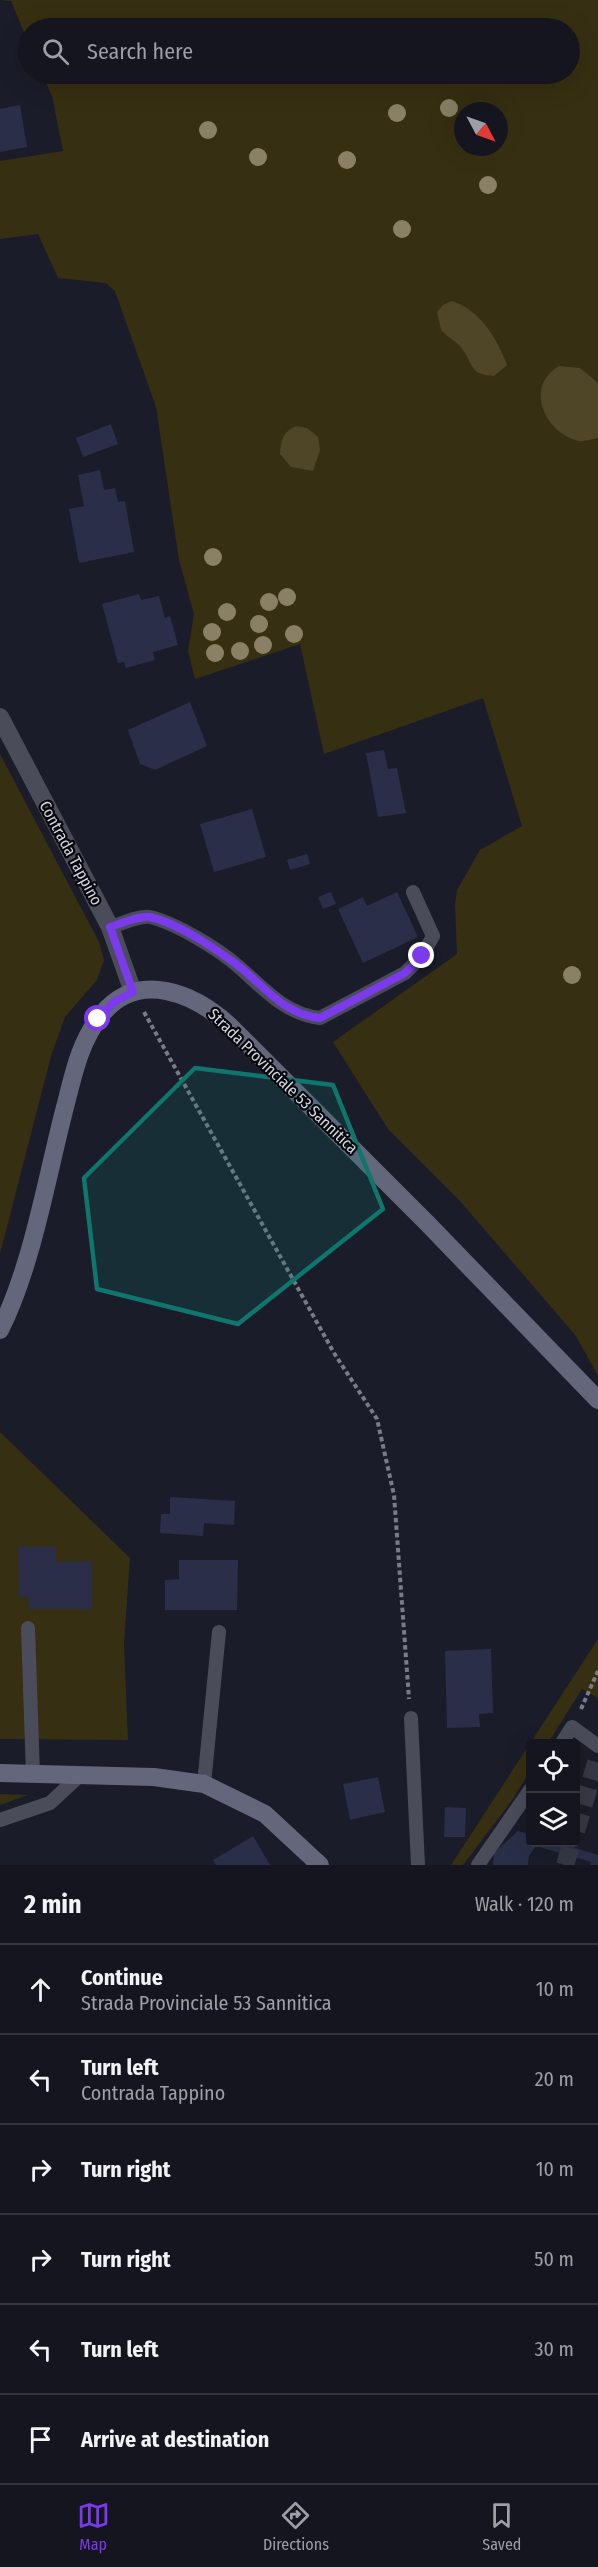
<!DOCTYPE html>
<meta charset="utf-8">
<style>
:root{--surface:#14151f;--page:#1d1e28;--text:#f1f3f6;--muted:#9d9fa4;--line:#33343d;--accent:#7c3aed}
body{margin:0;font-family:"Fira Sans Condensed",sans-serif;background:var(--page);color:var(--text)}
.controls{position:absolute;right:18px;bottom:18px;display:grid;overflow:hidden;border-radius:6px;box-shadow:0 6px 24px #0002}
.controls button{width:54px;height:54px;display:grid;place-items:center;padding:0;border:0;border-bottom:2px solid var(--line);background:var(--surface);color:var(--text);font:30px sans-serif}
.compass{position:absolute;left:454px;top:102px;width:54px;height:54px;border-radius:50%;background:var(--surface);box-shadow:0 6px 24px #0002;rotate:131deg}
.stop{position:absolute;width:18px;height:18px;margin:-14px;border:4px solid #7c3aed;border-radius:50%;background:#fff}
.stop.end{background:#7c3aed;border-color:#fff;box-shadow:0 2px 6px #0008}
.list{margin:0;padding:0;list-style:none}
h2{display:flex;justify-content:space-between;align-items:center;height:78px;margin:0;padding:0 24px;font-size:26px}
h2 small{font-size:20px;font-weight:400;color:var(--muted)}
.list li{display:grid;grid-template-columns:39px 1fr auto;gap:18px;align-items:center;box-sizing:border-box;height:90px;padding:0 24px;border-top:2px solid var(--line)}
.list b{display:block;font-size:22px;white-space:nowrap}
.list p{margin:0;font-size:20px;white-space:nowrap;color:var(--muted)}
.list em{font-size:20px;font-style:normal;color:var(--muted)}
.icon{flex:none;width:33px;height:33px;fill:none;stroke:currentColor;stroke-width:2;stroke-linecap:round;stroke-linejoin:round}
.map{position:relative;flex:none;width:598px;height:1865px;overflow:hidden}
.search{position:absolute;background:var(--surface);box-shadow:0 6px 24px #0002;left:18px;right:18px;top:18px;height:66px;display:flex;align-items:center;gap:15px;box-sizing:border-box;padding:0 21px;border-radius:33px;color:var(--muted);font-size:22px}
.sheet{height:618px;background:var(--surface)}
nav{display:flex;justify-content:space-around;align-items:center;box-sizing:border-box;height:84px;border-top:2px solid var(--line);background:var(--surface);font-size:16px;color:var(--muted)}
nav a{display:grid;justify-items:center;gap:3px}
nav .on{color:var(--accent)}
.map>svg:first-child{display:block}
</style>
<div class="map">
<svg width="598" height="1865" viewBox="0 0 598 1865">
<rect width="100%" height="100%" fill="#1a1c29"/>
<!-- green -->
<path fill="#372f11" fill-rule="evenodd" d="M 0,0 L 598,0 L 598,1376 L 576,1336 L 460,1201 L 388,1129 L 333,1042 L 457,954 L 455,904 L 457,890 L 480,850 L 522,826 L 483,698 L 324,754 L 300,644 L 195,679 L 188,651 L 194,614 L 179,560 L 156,407 L 115,291 L 106,283 L 58,278 L 38,234 L 0,239 L 0,161 L 63,151 L 52,96 L 42,74 L 570,74 L 570,28 L 28,28 L 28,42 L 11,1 ZM 463,111 L 499,111 L 499,147 L 463,147 Z
M 0,754 L 99,942 L 104,960 L 97,980 L 65,1017 L 51,1056 L 0,1254 Z
M 0,1432 L 130,1558 L 124,1644 L 128,1740 L 0,1739 Z
M 598,1639 L 598,1698 L 582,1689 L 548,1743 L 530,1744 L 530,1771 L 513,1799 L 463,1865 L 451,1865 Z
M 0,1794 L 28,1795 L 0,1805 Z"/>
<!-- forest -->
<path fill="#4e4627" d="M 452,301 C 481,311 497,338 507,365 L 494,376 C 469,374 475,367 463,350 C 458,342 447,337 441,330 L 437,312 L 443,305 Z
M 559,366 L 580,368 L 598,383 L 598,438 C 592,439 584,442 579,441 C 544,433 524,386 559,366 Z
M 296,426 L 307,428 L 318,437 L 320,450 L 313,471 L 291,467 L 280,454 C 281,440 283,432 296,426 Z"/>
<!-- building -->
<path fill="#2b2e49" d="M 20,105 L 27,147 L 0,152 L 0,109 Z
M 111,424 L 118,444 L 83,457 L 76,438 Z
M 100,470 L 104,490 L 115,488 L 118,502 L 125,501 L 134,552 L 79,563 L 69,509 L 84,506 L 78,475 Z
M 139,594 L 141,600 L 159,596 L 165,618 L 170,616 L 178,645 L 153,652 L 155,660 L 126,668 L 124,662 L 118,663 L 102,604 Z
M 190,702 L 207,746 L 155,770 L 140,764 L 128,730 Z
M 384,750 L 388,769 L 397,768 L 406,813 L 378,817 L 366,753 Z
M 252,809 L 266,857 L 214,872 L 200,824 Z
M 307,854 L 310,864 L 290,870 L 287,860 Z
M 331,892 L 336,904 L 323,909 L 318,897 Z
M 397,892 L 418,937 L 363,963 L 338,909 L 363,897 L 367,906 Z
M 170,1497 L 235,1501 L 234,1525 L 204,1523 L 203,1536 L 160,1533 L 161,1514 L 170,1514 Z
M 18,1547 L 56,1547 L 56,1562 L 92,1561 L 92,1609 L 29,1609 L 29,1597 L 19,1597 Z
M 179,1560 L 238,1560 L 237,1610 L 165,1610 L 165,1580 L 179,1579 Z
M 491,1649 L 493,1713 L 479,1714 L 480,1727 L 447,1728 L 445,1651 Z
M 378,1777 L 385,1812 L 350,1820 L 343,1784 Z
M 445,1807 L 466,1808 L 465,1837 L 444,1837 Z
M 518,1831 L 530,1835 L 530,1842 L 557,1842 L 598,1855 L 598,1865 L 590,1865 L 591,1862 L 536,1846 L 529,1856 L 528,1865 L 493,1865 L 494,1853 Z
M 253,1836 L 270,1865 L 216,1865 L 213,1860 Z"/>
<g fill="none" stroke-linecap="round" stroke-linejoin="round">
<!-- primary-tunnel -->
<path stroke="#363845" stroke-width="18" stroke-dasharray="18 9" stroke-linecap="butt" d="M 576,1831 L 598,1756
M 565,1865 L 572,1842"/>
<!-- path -->
<path stroke="#797b86" stroke-width="4" stroke-dasharray="4.5 3" stroke-linecap="butt" d="M 144,1012 L 334,1353 L 377,1419 L 394,1495 L 409,1699
M 581,1709 L 598,1671"/>
<!-- lane -->
<path stroke="#4a4c59" stroke-width="14" d="M 110,927 C 121,924 140,915 150,917 C 176,923 220,950 239,967 C 264,989 285,1014 320,1018 L 405,973 L 422,956 L 433,936 L 413,892
M 28,1628 L 33,1775
M 411,1718 L 418,1865
M 561,1744 L 572,1727 L 598,1746
M 204,1784 L 219,1632
M 0,1820 L 50,1803 L 78,1777
M 478,1865 L 530,1790"/>
<!-- street -->
<path stroke="#4a4c59" stroke-width="18" d="M 0,717 L 110,927 L 133,992"/>
<!-- secondary -->
<path stroke="#64677b" stroke-width="18" d="M 0,1330 C 32,1266 46,1181 64,1111 C 73,1077 79,1042 102,1014 C 139,969 195,994 230,1026 L 427,1223 L 598,1400
M 0,1773 L 154,1777 L 204,1784 L 265,1814 L 320,1865"/>
</g>
<!-- trees -->
<g fill="#898066">
<circle cx="449" cy="108" r="9"/>
<circle cx="397" cy="113" r="9"/>
<circle cx="208" cy="130" r="9"/>
<circle cx="258" cy="157" r="9"/>
<circle cx="347" cy="160" r="9"/>
<circle cx="488" cy="185" r="9"/>
<circle cx="402" cy="229" r="9"/>
<circle cx="213" cy="557" r="9"/>
<circle cx="287" cy="597" r="9"/>
<circle cx="269" cy="602" r="9"/>
<circle cx="227" cy="612" r="9"/>
<circle cx="259" cy="624" r="9"/>
<circle cx="212" cy="632" r="9"/>
<circle cx="294" cy="634" r="9"/>
<circle cx="263" cy="645" r="9"/>
<circle cx="240" cy="651" r="9"/>
<circle cx="215" cy="653" r="9"/>
<circle cx="572" cy="975" r="9"/>
</g>
<g fill="none" stroke-linecap="round" stroke-linejoin="round">
<!-- route -->
<path stroke="#7c3aed" stroke-width="8" d="M 98,1019 L 114,1002 L 133,992 L 110,927 C 121,924 140,915 150,917 C 180,924 212,947 236,964 C 264,985 282,1014 320,1018 L 405,973 L 422,956"/>
</g>
<!-- marked area -->
<path fill="#0f766e" fill-opacity="0.2" stroke="#0f766e" stroke-width="4.5" stroke-linejoin="round" d="M 195,1068 L 333,1085 L 383,1209 L 238,1324 L 97,1289 L 84,1178 Z"/>
<g text-anchor="middle" dominant-baseline="central" stroke-width="4.5" stroke-linejoin="round" paint-order="stroke">
<!-- street labels -->
<g font-size="16" fill="#d6d7e1" stroke="#06070c">
<text transform="translate(71 853) rotate(62)">Contrada Tappino</text>
<text transform="translate(283 1081) rotate(44)">Strada Provinciale 53 Sannitica</text>
</g>
</g>
</svg>
<div class="controls">
<button><svg class="icon" aria-label="locate" viewBox="0 0 24 24"><circle cx="12" cy="12" r="6"/><path d="M12 2v4M12 18v4M2 12h4M18 12h4"/></svg></button>
<button><svg class="icon" aria-label="layers" viewBox="0 0 24 24"><path d="M12 4l9 5-9 5-9-5zM3 14l9 5 9-5"/></svg></button>
</div>
<svg class="compass" viewBox="-18 -18 36 36"><path d="M0-13l5 13h-10z" fill="#e53935"/><path d="M0 13l5-13h-10z" fill="#9d9fa4"/></svg>
<div class="stop" style="left:98px;top:1019px"></div>
<div class="stop end" style="left:422px;top:956px"></div>
<div class="search"><svg class="icon" aria-label="search" viewBox="0 0 24 24"><circle cx="10" cy="10" r="6"/><path d="M15 15l6 6"/></svg>Search here</div>
</div>
<section class="sheet">
<h2>2 min<small>Walk · 120 m</small></h2>
<ul class="list">
<li><svg class="icon" aria-label="ahead" viewBox="0 0 24 24"><path d="M12 20V5M6 11l6-6 6 6"/></svg><div><b>Continue</b><p>Strada Provinciale 53 Sannitica</p></div><em>10 m</em></li>
<li><svg class="icon" aria-label="left" viewBox="0 0 24 24"><path d="M17 20v-9H6M10 6l-5 5 5 5"/></svg><div><b>Turn left</b><p>Contrada Tappino</p></div><em>20 m</em></li>
<li><svg class="icon" aria-label="right" viewBox="0 0 24 24"><path d="M7 20v-9h11M14 6l5 5-5 5"/></svg><div><b>Turn right</b></div><em>10 m</em></li>
<li><svg class="icon" aria-label="right" viewBox="0 0 24 24"><path d="M7 20v-9h11M14 6l5 5-5 5"/></svg><div><b>Turn right</b></div><em>50 m</em></li>
<li><svg class="icon" aria-label="left" viewBox="0 0 24 24"><path d="M17 20v-9H6M10 6l-5 5 5 5"/></svg><div><b>Turn left</b></div><em>30 m</em></li>
<li><svg class="icon" aria-label="arrive" viewBox="0 0 24 24"><path d="M6 21V4h12l-3 4 3 4H6"/></svg><div><b>Arrive at destination</b></div></li>
</ul>
</section>
<nav>
<a class="on"><svg class="icon" aria-label="map" viewBox="0 0 24 24"><path d="M3 6l6-2 6 2 6-2v14l-6 2-6-2-6 2zM9 4v14M15 6v14"/></svg>Map</a>
<a><svg class="icon" aria-label="directions" viewBox="0 0 24 24"><path d="M12 3l9 9-9 9-9-9zM9 14v-3h6M13 9l2 2-2 2"/></svg>Directions</a>
<a><svg class="icon" aria-label="saved" viewBox="0 0 24 24"><path d="M7 4h10v16l-5-4-5 4z"/></svg>Saved</a>
</nav>
